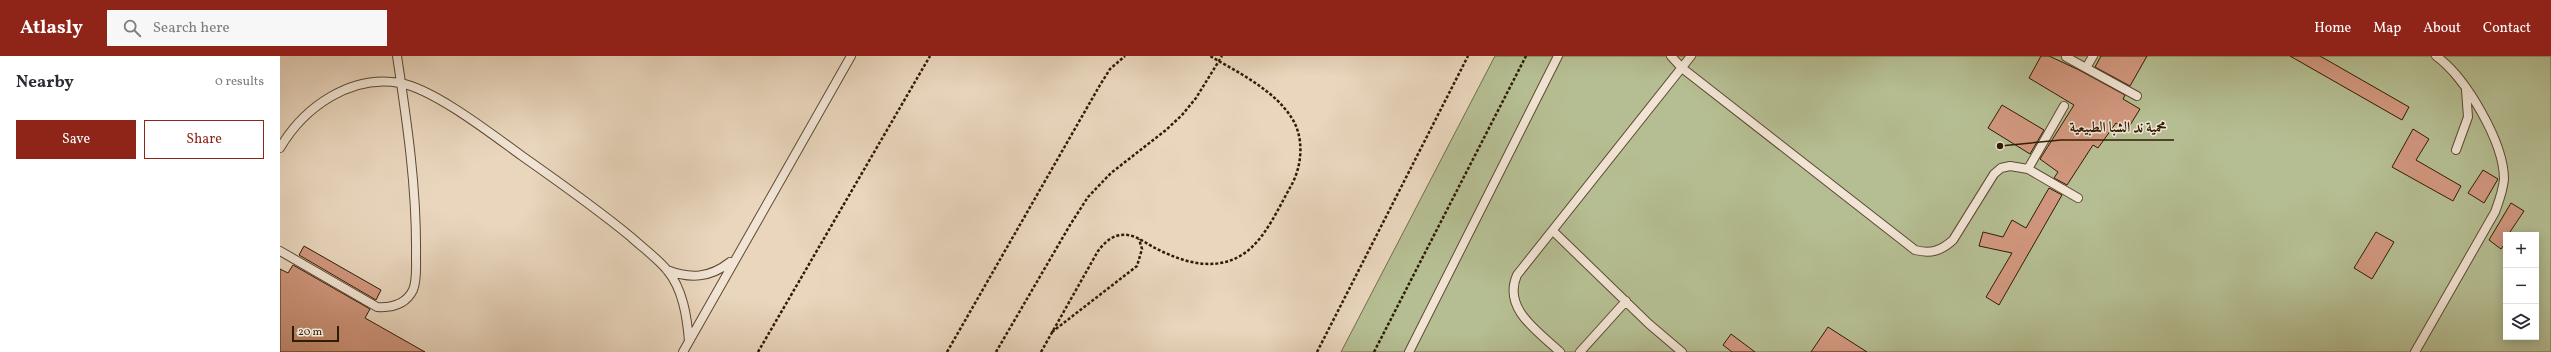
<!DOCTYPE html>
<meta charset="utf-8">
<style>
:root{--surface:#fff;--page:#f7f7f7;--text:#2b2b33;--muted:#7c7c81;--line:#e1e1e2;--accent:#8f2418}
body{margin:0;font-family:Vollkorn,Amiri,serif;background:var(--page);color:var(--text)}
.controls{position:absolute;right:12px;bottom:12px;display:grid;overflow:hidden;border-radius:0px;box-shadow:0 2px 10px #0003}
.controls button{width:36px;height:36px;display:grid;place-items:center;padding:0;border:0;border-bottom:1px solid var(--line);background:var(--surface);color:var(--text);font:20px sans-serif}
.scale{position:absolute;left:12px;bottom:10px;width:47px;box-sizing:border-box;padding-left:4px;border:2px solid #301c04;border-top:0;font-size:11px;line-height:14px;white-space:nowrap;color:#301c04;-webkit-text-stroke:3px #f1e4d4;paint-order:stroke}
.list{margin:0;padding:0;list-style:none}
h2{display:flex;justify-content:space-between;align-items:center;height:52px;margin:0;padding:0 16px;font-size:17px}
h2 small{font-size:13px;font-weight:400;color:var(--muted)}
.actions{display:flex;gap:8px;padding:12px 16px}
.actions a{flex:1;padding:9px 0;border:1px solid var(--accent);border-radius:0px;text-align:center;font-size:14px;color:var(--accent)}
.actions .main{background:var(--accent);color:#fff}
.icon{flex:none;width:22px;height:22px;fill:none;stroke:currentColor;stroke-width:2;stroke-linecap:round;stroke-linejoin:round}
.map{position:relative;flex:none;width:2271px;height:296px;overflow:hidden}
header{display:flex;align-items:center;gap:24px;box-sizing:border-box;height:56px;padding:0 20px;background:var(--accent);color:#fff}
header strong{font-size:19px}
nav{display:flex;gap:22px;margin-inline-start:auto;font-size:14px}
.search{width:280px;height:36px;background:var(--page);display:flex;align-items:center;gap:10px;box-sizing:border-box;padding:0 14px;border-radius:0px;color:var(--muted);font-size:15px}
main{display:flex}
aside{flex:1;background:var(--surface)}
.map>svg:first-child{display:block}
</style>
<header>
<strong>Atlasly</strong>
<div class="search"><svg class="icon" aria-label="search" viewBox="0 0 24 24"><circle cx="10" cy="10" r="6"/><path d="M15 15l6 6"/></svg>Search here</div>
<nav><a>Home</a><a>Map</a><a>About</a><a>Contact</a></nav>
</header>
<main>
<aside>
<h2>Nearby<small>0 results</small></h2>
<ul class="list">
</ul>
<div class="actions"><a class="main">Save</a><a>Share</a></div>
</aside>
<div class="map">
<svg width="2271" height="296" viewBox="0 0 2271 296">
<rect width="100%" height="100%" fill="#e9d6bd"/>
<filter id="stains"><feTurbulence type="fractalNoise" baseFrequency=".005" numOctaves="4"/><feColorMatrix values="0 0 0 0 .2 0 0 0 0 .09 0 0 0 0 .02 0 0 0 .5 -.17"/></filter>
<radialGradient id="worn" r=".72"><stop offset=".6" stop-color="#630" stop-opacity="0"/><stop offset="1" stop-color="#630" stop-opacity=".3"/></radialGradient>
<!-- green -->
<path fill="#b5be92" stroke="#726d4b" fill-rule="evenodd" d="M 1215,0 L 2271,0 L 2271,296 L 1061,296 ZM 2226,179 L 2256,179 L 2256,281 L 2226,281 Z"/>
<!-- building -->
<path fill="#d1977e" stroke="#301c04" d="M 1761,0 L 1769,0 L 1799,14 L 1845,39 L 1843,43 L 1860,53 L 1847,74 L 1836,67 L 1818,92 L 1813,89 L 1787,129 L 1774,122 L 1778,116 L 1760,103 L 1794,49 L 1749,22 Z
M 1821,0 L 1867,0 L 1850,30 L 1815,11 Z
M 2010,0 L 2040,0 L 2129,51 L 2122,64 Z
M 1722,49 L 1764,74 L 1750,98 L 1708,72 Z
M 2133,73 L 2149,83 L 2136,104 L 2181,130 L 2173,145 L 2112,111 Z
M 2203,114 L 2218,123 L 2204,147 L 2188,137 Z
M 1769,132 L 1782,139 L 1719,249 L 1706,241 L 1732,197 L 1699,190 L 1703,176 L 1723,181 L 1732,164 L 1746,172 Z
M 2231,147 L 2244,155 L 2228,179 L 2226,179 L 2226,186 L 2221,193 L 2209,184 Z
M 2096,176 L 2114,186 L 2092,223 L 2074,212 Z
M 24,190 L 101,234 L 96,244 L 19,199 Z
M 13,209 L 90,253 L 85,262 L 145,296 L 0,296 L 0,213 L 8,217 Z
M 1548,271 L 1587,296 L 1531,296 Z
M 1451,278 L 1475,296 L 1452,296 L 1443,289 Z"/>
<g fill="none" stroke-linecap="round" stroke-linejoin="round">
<!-- lane casing -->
<g stroke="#5e4a32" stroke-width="10">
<path id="lane" d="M 1391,0 L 1402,12 L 1635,194 C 1651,198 1661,195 1673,184 L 1714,118 L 1721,112 L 1730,110 L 1748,113 L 1798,142
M 1786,1 L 1857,40
M 1806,12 L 1813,0
M 0,92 C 24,51 71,18 120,27 C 154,33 213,79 242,100 C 279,126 316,152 351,181 C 363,192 377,202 387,214 C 403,233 407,261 409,285
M 2176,94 L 2188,61 L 2186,34
M 1748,113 L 1784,50
M 1273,175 L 1369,268 L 1402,296
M 0,195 L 97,251 C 112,252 126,248 133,234 C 137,225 136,211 136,201 C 137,133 127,66 117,0
M 387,214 C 410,223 430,222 450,206
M 403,296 L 571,0
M 1129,296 L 1278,0
M 1280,296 C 1259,276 1222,253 1237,219 L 1411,0
M 1300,296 L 1346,245
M 2135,296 L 2215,156 C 2219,145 2223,135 2224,123 C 2224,87 2186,21 2156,0"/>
</g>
<!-- path -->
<path stroke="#301c04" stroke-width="2.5" stroke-dasharray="3 2" stroke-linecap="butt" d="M 772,276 L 857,210 L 862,193 L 859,183
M 478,296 L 650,0
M 667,296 L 820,29 L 830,13 L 845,0
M 716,296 L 790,169 L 808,141 L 831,117 L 886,74 L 902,59 L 916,42 L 942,0
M 761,296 L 818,195 C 825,186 834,177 848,179 C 857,180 867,188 875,192 C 906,208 942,218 971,192 C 989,175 1000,149 1012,128 C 1022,109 1024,83 1013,64 C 995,34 959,17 930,0
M 1037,296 L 1188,0
M 1094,296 L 1246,0"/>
<!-- lane -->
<use href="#lane" stroke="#f1e4d4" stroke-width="8"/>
</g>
<!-- callouts -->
<path fill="none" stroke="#301c04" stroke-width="1.5" d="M1720 90L1781 84H1894"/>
<circle fill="#301c04" stroke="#f1e4d4" stroke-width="1.5" cx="1720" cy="90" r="4"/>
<g font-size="15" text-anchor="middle" font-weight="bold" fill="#301c04" stroke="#f1e4d4" stroke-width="3" stroke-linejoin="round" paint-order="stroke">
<text x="1838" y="76">محمية ند الشبا الطبيعية</text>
</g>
<rect width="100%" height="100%" filter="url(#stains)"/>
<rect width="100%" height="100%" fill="url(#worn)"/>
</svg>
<div class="controls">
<button>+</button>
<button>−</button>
<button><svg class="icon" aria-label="layers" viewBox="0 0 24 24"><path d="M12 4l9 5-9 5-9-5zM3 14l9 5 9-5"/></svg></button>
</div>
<div class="scale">20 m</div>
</div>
</main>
